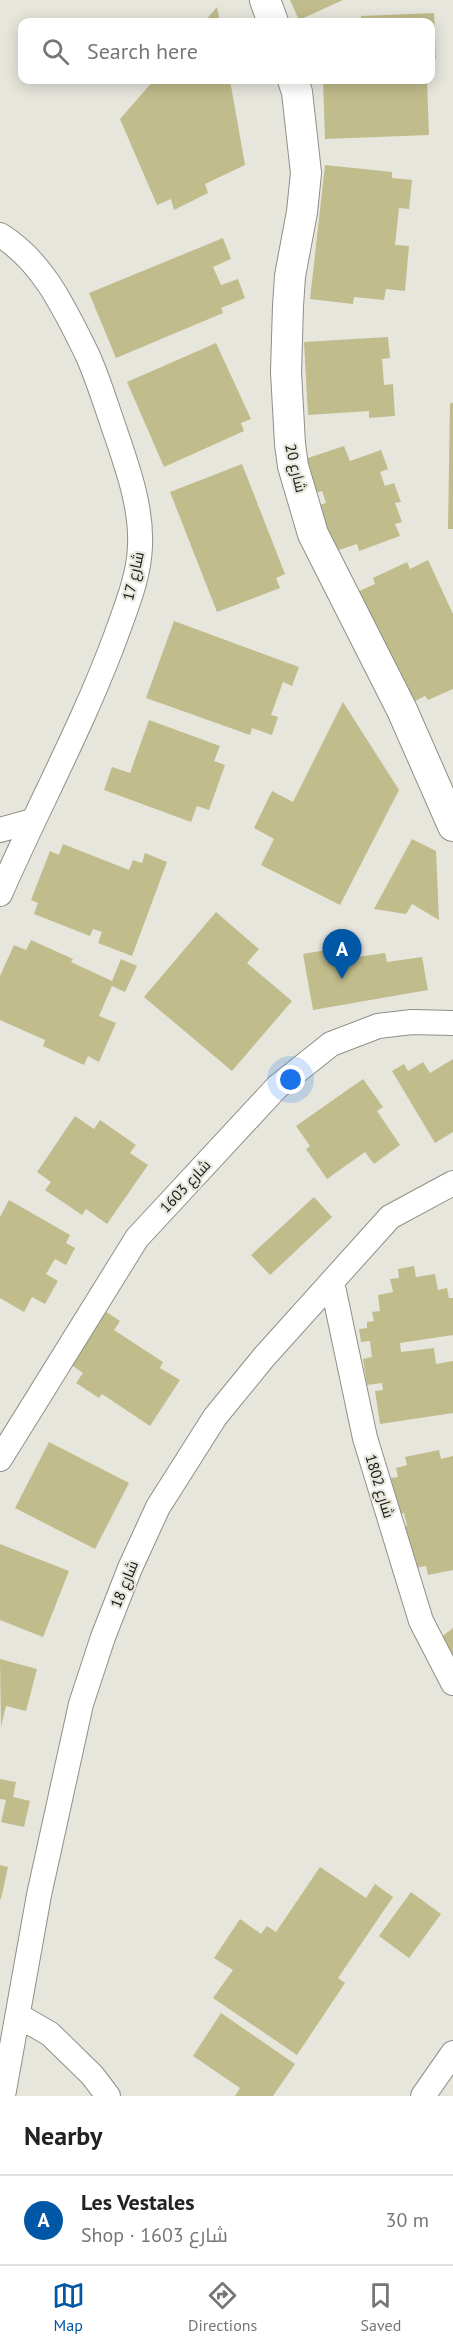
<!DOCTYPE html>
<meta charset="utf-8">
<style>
:root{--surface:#fff;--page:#f2f2f2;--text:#222;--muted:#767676;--line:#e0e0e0;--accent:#0057a5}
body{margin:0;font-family:"PT Sans",Cairo,sans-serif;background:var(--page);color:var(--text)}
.you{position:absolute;left:291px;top:1080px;width:21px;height:21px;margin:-15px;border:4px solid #fff;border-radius:50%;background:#1a73e8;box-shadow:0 0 0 9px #1a73e833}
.badge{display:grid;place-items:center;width:39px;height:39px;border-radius:50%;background:var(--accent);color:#fff;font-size:20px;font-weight:700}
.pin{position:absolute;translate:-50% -50px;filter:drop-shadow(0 2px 3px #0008)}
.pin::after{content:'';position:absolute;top:32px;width:21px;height:18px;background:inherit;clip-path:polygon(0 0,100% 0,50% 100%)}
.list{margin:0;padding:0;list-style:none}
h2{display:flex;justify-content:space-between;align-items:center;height:78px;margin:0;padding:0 24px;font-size:26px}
h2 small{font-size:20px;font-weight:400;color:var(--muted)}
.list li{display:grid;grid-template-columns:39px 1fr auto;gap:18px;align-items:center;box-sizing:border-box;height:90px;padding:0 24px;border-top:2px solid var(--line)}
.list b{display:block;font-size:22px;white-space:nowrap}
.list p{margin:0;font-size:20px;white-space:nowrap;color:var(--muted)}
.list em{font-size:20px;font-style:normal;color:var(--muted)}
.icon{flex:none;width:33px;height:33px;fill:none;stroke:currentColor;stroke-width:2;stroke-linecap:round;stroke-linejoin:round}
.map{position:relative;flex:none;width:453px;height:2096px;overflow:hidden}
.search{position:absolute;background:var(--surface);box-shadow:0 3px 15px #0003;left:18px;right:18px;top:18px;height:66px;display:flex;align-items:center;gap:15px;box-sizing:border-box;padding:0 21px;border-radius:12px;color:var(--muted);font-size:22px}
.sheet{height:168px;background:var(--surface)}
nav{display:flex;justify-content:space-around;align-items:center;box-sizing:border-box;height:84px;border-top:2px solid var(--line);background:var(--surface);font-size:16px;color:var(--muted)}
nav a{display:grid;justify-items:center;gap:3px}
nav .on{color:var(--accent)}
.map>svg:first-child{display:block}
</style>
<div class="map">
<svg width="453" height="2096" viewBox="0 0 453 2096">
<rect width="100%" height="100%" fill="#e7e6dd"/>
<!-- building -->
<path fill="#c1bc8b" d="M 290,0 L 343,0 L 299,20 Z
M 217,7 L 220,22 L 204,22 Z
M 434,13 L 436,59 L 430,59 L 430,22 L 361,22 L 361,16 Z
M 154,80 L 230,80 L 245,165 L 205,184 L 208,193 L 174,210 L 171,199 L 157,205 L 120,119 Z
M 323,80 L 427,80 L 429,135 L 325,139 Z
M 325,165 L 392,172 L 392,178 L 412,180 L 409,209 L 399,208 L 395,245 L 409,246 L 405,291 L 386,289 L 384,300 L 354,297 L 353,304 L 310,299 Z
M 223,238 L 231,259 L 213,267 L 221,285 L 238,279 L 245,298 L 221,308 L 223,313 L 116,358 L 89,293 Z
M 388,337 L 390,358 L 382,359 L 384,385 L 393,384 L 395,416 L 369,418 L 369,411 L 308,415 L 304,342 Z
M 216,343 L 251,419 L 241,423 L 244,431 L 164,467 L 127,382 Z
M 450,403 L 453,403 L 453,529 L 448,529 Z
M 344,446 L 350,461 L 381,450 L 388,469 L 380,472 L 385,486 L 394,483 L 401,502 L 395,503 L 402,522 L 395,524 L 400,536 L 359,551 L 357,544 L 333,552 L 317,506 L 326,503 L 322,491 L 315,493 L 305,459 Z
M 242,464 L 285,574 L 276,578 L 280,588 L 217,612 L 170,492 Z
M 428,560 L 453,614 L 453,689 L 428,700 L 425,696 L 409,704 L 357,592 L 375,584 L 373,578 L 407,562 L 410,569 Z
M 174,621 L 299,667 L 292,686 L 283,682 L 271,715 L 278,717 L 272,735 L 252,728 L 250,735 L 146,698 Z
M 343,702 L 399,790 L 340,905 L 261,865 L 274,839 L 254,828 L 272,791 L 293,802 Z
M 149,720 L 220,746 L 214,761 L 225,765 L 209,810 L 197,806 L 191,822 L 104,790 L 112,767 L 130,773 Z
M 412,839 L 436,851 L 439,920 L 412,904 L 406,914 L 374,909 Z
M 63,844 L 129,870 L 133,860 L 142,863 L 145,853 L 167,862 L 132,956 L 98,943 L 102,932 L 93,929 L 90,936 L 34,914 L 38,903 L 31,900 L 50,851 L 59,855 Z
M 216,912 L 259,949 L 247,963 L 292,1001 L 232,1071 L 144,997 Z
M 31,940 L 73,959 L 71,962 L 112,981 L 121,959 L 137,966 L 125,992 L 112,986 L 99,1016 L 116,1023 L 99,1062 L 88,1056 L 84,1065 L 43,1046 L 45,1040 L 0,1020 L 0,976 L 14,945 L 26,950 Z
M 349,946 L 351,958 L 385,953 L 387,962 L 422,957 L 428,990 L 313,1010 L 303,954 Z
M 453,1059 L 453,1132 L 435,1143 L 392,1071 L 404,1064 L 408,1071 L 423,1062 L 430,1073 Z
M 363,1079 L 383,1107 L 377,1111 L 400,1145 L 374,1164 L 365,1152 L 327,1179 L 306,1149 L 310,1146 L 296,1126 Z
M 75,1116 L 94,1129 L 100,1120 L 136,1145 L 130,1153 L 148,1165 L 107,1224 L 86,1209 L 82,1215 L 45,1190 L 51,1182 L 37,1172 Z
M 314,1197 L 332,1217 L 270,1275 L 251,1255 Z
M 9,1200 L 70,1235 L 66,1243 L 75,1248 L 66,1265 L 55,1259 L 46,1274 L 58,1281 L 45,1304 L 32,1297 L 24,1312 L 0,1298 L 0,1217 Z
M 414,1266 L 416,1277 L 435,1274 L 438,1290 L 447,1288 L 449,1298 L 453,1298 L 453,1335 L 400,1343 L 401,1352 L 434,1348 L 436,1364 L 453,1361 L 453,1413 L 380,1424 L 375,1391 L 383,1390 L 382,1383 L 367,1385 L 363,1359 L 372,1357 L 370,1341 L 361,1342 L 359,1329 L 367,1328 L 367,1322 L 374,1321 L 372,1312 L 380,1311 L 378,1295 L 393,1292 L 390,1279 L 399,1278 L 398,1269 Z
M 102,1309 L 120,1321 L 114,1330 L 163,1362 L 160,1368 L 180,1380 L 150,1426 L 102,1394 L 99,1398 L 76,1383 L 83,1373 L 67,1362 Z
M 49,1442 L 129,1483 L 95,1549 L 15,1508 Z
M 439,1450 L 441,1459 L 453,1456 L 453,1570 L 428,1575 L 426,1566 L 416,1568 L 402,1527 L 407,1526 L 404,1513 L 398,1514 L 391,1478 L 398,1477 L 396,1468 L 407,1465 L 405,1457 Z
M 0,1544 L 69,1571 L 43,1637 L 0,1620 Z
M 453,1628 L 453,1664 L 435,1642 Z
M 0,1659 L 37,1669 L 26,1711 L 6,1706 L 1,1727 Z
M 0,1779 L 16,1782 L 13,1797 L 30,1801 L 24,1827 L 1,1822 L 6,1800 L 0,1799 Z
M 0,1865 L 8,1867 L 1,1899 L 0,1899 Z
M 320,1867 L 366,1898 L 375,1884 L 393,1897 L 338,1978 L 345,1983 L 297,2055 L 213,1998 L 233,1970 L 214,1958 L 240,1919 L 261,1934 L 267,1926 L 276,1932 Z
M 411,1892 L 441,1914 L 409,1958 L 379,1936 Z
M 221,2013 L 295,2064 L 273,2096 L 235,2096 L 240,2088 L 193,2056 Z"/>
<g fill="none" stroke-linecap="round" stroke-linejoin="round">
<!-- minor casing -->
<g stroke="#908f87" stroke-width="26">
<path id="minor" d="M 0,235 C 43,261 65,310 87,354 C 97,376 104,399 112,422 C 125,461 142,504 140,546 C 139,576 127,605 117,633 C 84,723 38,807 0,894
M 0,830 L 32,821
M 332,1282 L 365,1438 L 421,1621 L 453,1683
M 0,1459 L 137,1238 L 277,1087 L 331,1044 L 378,1026 L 412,1022 L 453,1023
M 19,2016 L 50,2034 L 92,2075 L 108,2096
M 3,2096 L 39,1895 L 81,1704 L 103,1637 L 130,1568 L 158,1507 L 215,1417 L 264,1357 L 390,1217 L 453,1183
M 423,2096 L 453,2053"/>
</g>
<!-- tertiary casing -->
<g stroke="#908f87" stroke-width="32">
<path id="tertiary" d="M 265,0 L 273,22
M 293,80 L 297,92 L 306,173 L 302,212 L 290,276 L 288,306 L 286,372 L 290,444 L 293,466 L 313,534 L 402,710 L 453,826"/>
</g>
<!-- minor -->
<use href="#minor" stroke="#fff" stroke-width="24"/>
<!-- tertiary -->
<use href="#tertiary" stroke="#fff" stroke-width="30"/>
</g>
<g text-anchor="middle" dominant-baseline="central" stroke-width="4.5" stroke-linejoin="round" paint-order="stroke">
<!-- street labels -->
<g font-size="15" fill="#161613" stroke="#e7e6dd">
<text transform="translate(296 468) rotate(77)">شارع 20</text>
<text transform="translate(133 576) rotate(-77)">شارع 17</text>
<text transform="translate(185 1186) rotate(-47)">شارع 1603</text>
<text transform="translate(380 1486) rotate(73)">شارع 1802</text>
<text transform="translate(124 1584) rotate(-68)">شارع 18</text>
</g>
</g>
</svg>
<div class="you"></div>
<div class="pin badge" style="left:342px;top:979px">A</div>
<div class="search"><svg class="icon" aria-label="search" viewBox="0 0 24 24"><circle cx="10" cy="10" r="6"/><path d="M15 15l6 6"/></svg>Search here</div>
</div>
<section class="sheet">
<h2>Nearby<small></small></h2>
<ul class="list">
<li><span class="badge">A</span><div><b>Les Vestales</b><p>Shop · شارع 1603</p></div><em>30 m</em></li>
</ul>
</section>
<nav>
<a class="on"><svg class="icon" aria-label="map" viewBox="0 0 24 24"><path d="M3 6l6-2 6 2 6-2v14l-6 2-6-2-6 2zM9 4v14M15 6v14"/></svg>Map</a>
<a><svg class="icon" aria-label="directions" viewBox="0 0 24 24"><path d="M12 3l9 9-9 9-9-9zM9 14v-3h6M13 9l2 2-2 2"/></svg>Directions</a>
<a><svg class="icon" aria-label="saved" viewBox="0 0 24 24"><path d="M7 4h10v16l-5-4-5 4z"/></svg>Saved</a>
</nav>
